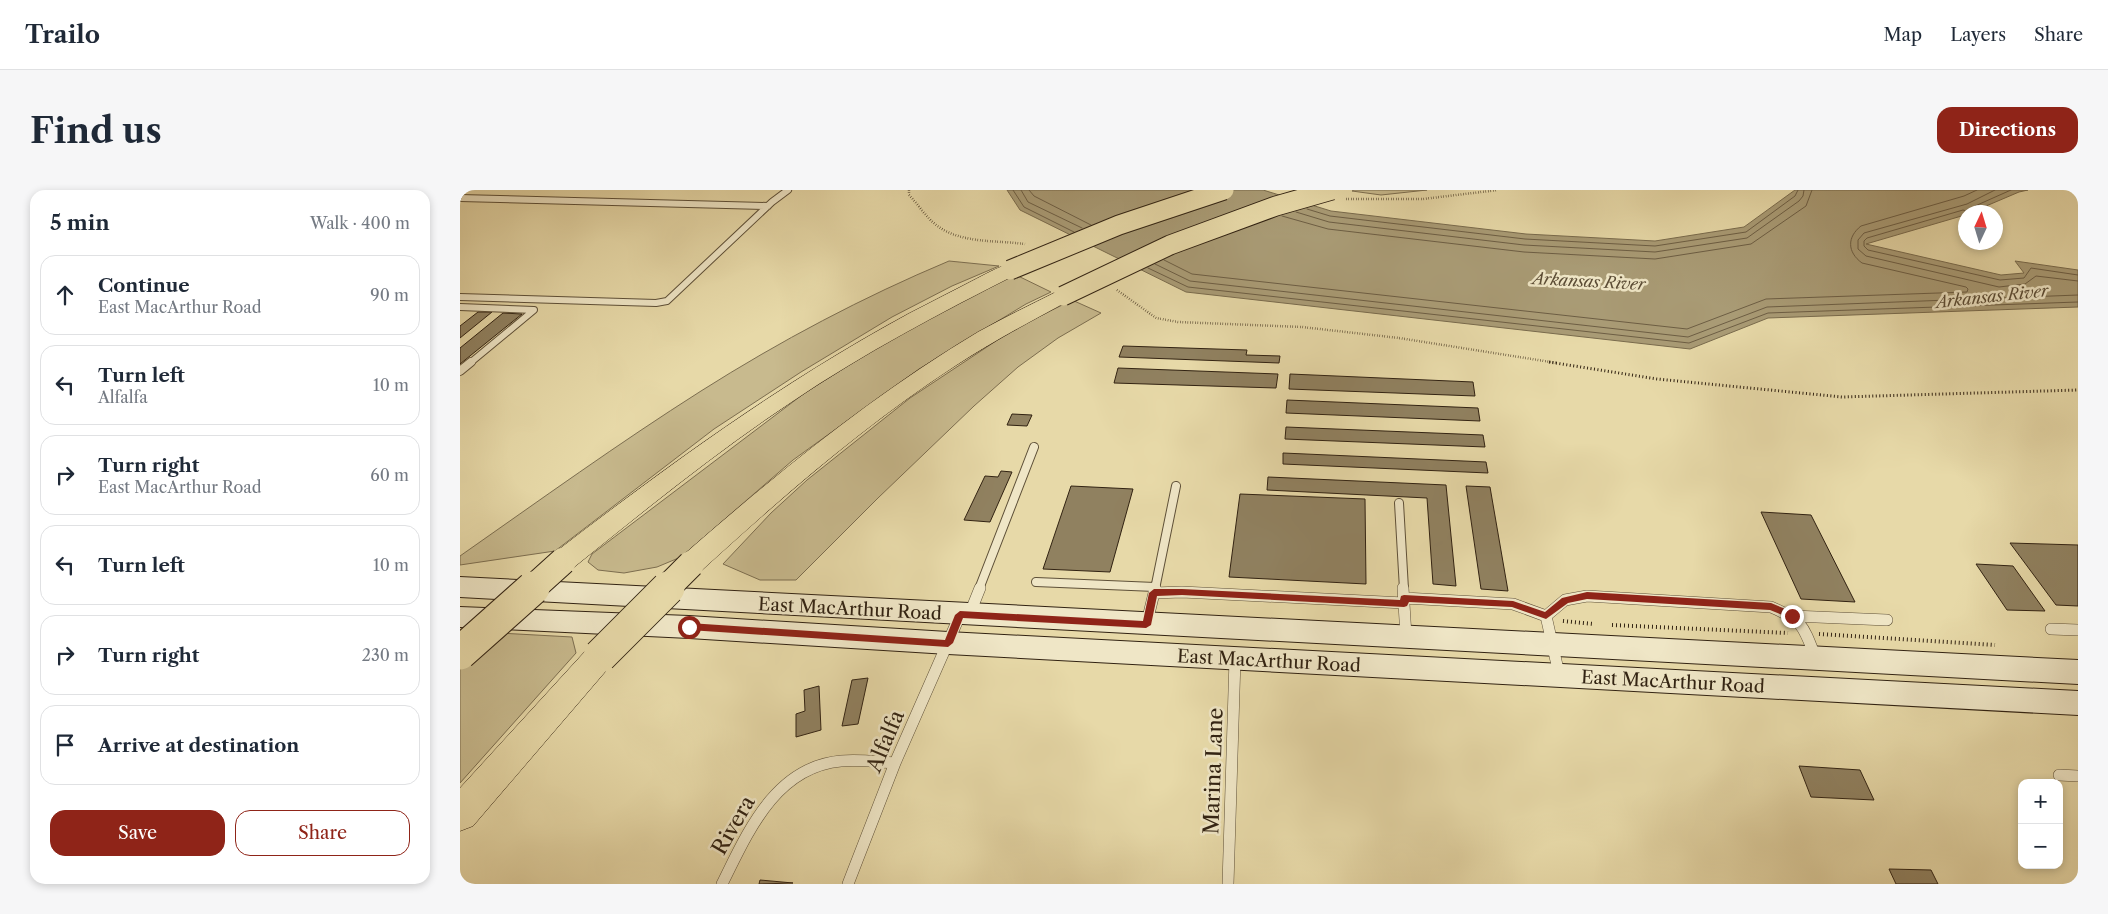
<!DOCTYPE html>
<meta charset="utf-8">
<style>
:root{--surface:#fff;--page:#f6f6f7;--text:#1f2937;--muted:#747a83;--line:#e0e1e3;--accent:#8f2418}
body{margin:0;font-family:"Libre Caslon Text",serif;background:var(--page);color:var(--text)}
.controls{position:absolute;right:15px;bottom:15px;display:grid;overflow:hidden;border-radius:10px;box-shadow:0 2px 8px #0003}
.controls button{width:45px;height:45px;display:grid;place-items:center;padding:0;border:0;border-bottom:1px solid var(--line);background:var(--surface);color:var(--text);font:25px sans-serif}
.compass{position:absolute;left:1498px;top:15px;width:45px;height:45px;border-radius:50%;background:var(--surface);box-shadow:0 2px 8px #0003;rotate:4deg}
.stop{position:absolute;width:15px;height:15px;margin:-11px;border:4px solid #8f2418;border-radius:50%;background:#fff}
.stop.end{background:#8f2418;border-color:#fff;box-shadow:0 1px 5px #0008}
.list{margin:0;padding:0;list-style:none}
h2{display:flex;justify-content:space-between;align-items:center;height:65px;margin:0;padding:0 20px;font-size:21px}
h2 small{font-size:16px;font-weight:400;color:var(--muted)}
.list li{display:grid;grid-template-columns:32px 1fr auto;gap:15px;align-items:center;box-sizing:border-box;height:80px;margin:0 10px 10px;padding:0 10px;border:1px solid var(--line);border-radius:15px}
.list b{display:block;font-size:19px;white-space:nowrap}
.list p{margin:0;font-size:16px;white-space:nowrap;color:var(--muted)}
.list em{font-size:16px;font-style:normal;color:var(--muted)}
.actions{display:flex;gap:10px;padding:15px 20px}
.actions a{flex:1;padding:11px 0;border:1px solid var(--accent);border-radius:15px;text-align:center;font-size:18px;color:var(--accent)}
.actions .main{background:var(--accent);color:#fff}
.icon{flex:none;width:28px;height:28px;fill:none;stroke:currentColor;stroke-width:2;stroke-linecap:round;stroke-linejoin:round}
.map{position:relative;flex:none;width:1618px;height:694px;overflow:hidden;border-radius:15px}
header{display:flex;align-items:center;gap:30px;box-sizing:border-box;height:70px;padding:0 25px;background:var(--surface);border-bottom:1px solid var(--line)}
header strong{font-size:24px}
nav{display:flex;gap:28px;margin-inline-start:auto;font-size:18px}
.intro{display:flex;align-items:center;justify-content:space-between;box-sizing:border-box;height:120px;padding:0 30px}
h1{margin:0;font-size:35px}
.button{padding:12px 22px;border-radius:15px;background:var(--accent);color:#fff;font-size:18px;font-weight:700}
main{display:flex;gap:30px;padding:0 30px}
aside{flex:1;background:var(--surface);border-radius:15px;box-shadow:0 2px 8px #0003}
.map>svg:first-child{display:block}
</style>
<header>
<strong>Trailo</strong>
<nav><a>Map</a><a>Layers</a><a>Share</a></nav>
</header>
<div class="intro"><h1>Find us</h1><a class="button">Directions</a></div>
<main>
<aside>
<h2>5 min<small>Walk · 400 m</small></h2>
<ul class="list">
<li><svg class="icon" aria-label="ahead" viewBox="0 0 24 24"><path d="M12 20V5M6 11l6-6 6 6"/></svg><div><b>Continue</b><p>East MacArthur Road</p></div><em>90 m</em></li>
<li><svg class="icon" aria-label="left" viewBox="0 0 24 24"><path d="M17 20v-9H6M10 6l-5 5 5 5"/></svg><div><b>Turn left</b><p>Alfalfa</p></div><em>10 m</em></li>
<li><svg class="icon" aria-label="right" viewBox="0 0 24 24"><path d="M7 20v-9h11M14 6l5 5-5 5"/></svg><div><b>Turn right</b><p>East MacArthur Road</p></div><em>60 m</em></li>
<li><svg class="icon" aria-label="left" viewBox="0 0 24 24"><path d="M17 20v-9H6M10 6l-5 5 5 5"/></svg><div><b>Turn left</b></div><em>10 m</em></li>
<li><svg class="icon" aria-label="right" viewBox="0 0 24 24"><path d="M7 20v-9h11M14 6l5 5-5 5"/></svg><div><b>Turn right</b></div><em>230 m</em></li>
<li><svg class="icon" aria-label="arrive" viewBox="0 0 24 24"><path d="M6 21V4h12l-3 4 3 4H6"/></svg><div><b>Arrive at destination</b></div></li>
</ul>
<div class="actions"><a class="main">Save</a><a>Share</a></div>
</aside>
<div class="map">
<svg width="1618" height="694" viewBox="0 0 1618 694">
<rect width="100%" height="100%" fill="#e7d9a8"/>
<filter id="stains"><feTurbulence type="fractalNoise" baseFrequency=".004" numOctaves="4"/><feColorMatrix values="0 0 0 0 .2 0 0 0 0 .09 0 0 0 0 .02 0 0 0 .5 -.17"/></filter>
<radialGradient id="worn" r=".72"><stop offset=".6" stop-color="#630" stop-opacity="0"/><stop offset="1" stop-color="#630" stop-opacity=".3"/></radialGradient>
<!-- green -->
<path fill="#c8ba8e" stroke="#7c6e50" d="M 967,0 L 921,5 L 892,1 L 894,0 Z
M 489,71 L 539,76 L 492,96 L 432,127 L 341,182 L 254,239 L 95,361 L 0,375 L 0,366 C 80,310 159,253 241,201 C 320,151 403,107 489,71 Z
M 554,84 L 591,102 L 566,114 L 459,179 L 333,270 L 221,367 L 197,377 L 164,383 L 138,380 L 128,372 L 132,364 L 346,202 L 428,151 Z
M 612,110 L 641,123 L 598,148 L 558,177 L 514,216 L 418,308 L 336,390 L 300,390 L 263,374 L 311,323 L 347,290 L 450,208 L 551,141 Z
M 39,443 L 112,447 L 116,463 L 0,593 L 0,479 Z"/>
<!-- water -->
<path fill="#a99b75" stroke="#796b4d" d="M 547,0 L 803,0 L 871,21 L 1066,44 L 1195,51 L 1284,37 L 1335,0 L 1568,0 L 1559,2 L 1512,22 L 1506,22 L 1505,25 L 1406,54 L 1541,85 L 1564,83 L 1555,71 L 1618,80 L 1618,117 L 1308,128 L 1230,159 L 726,102 L 560,20 Z"/>
<g fill="none" stroke-linecap="round" stroke-linejoin="round">
<!-- shore -->
<path stroke="#6d5e44" stroke-width="1" d="M 553,0 L 564,17 L 614,42
M 561,0 L 568,12 L 622,38
M 569,0 L 574,6 L 631,35
M 1535,0 L 1507,14 L 1404,43 L 1398,50 L 1398,59 L 1406,66 L 1539,97 L 1565,94 L 1576,86 L 1618,91
M 1551,0 L 1515,16 L 1510,22 L 1503,20 L 1407,48 L 1404,51 L 1404,56 L 1408,60 L 1540,90 L 1564,88 L 1571,78 L 1618,85
M 847,19 L 870,26 L 1065,49 L 1195,56 L 1286,42 L 1335,6 L 1338,0
M 836,22 L 869,32 L 1064,55 L 1195,62 L 1287,48 L 1339,11 L 1343,6 L 1344,0
M 822,26 L 868,39 L 1064,62 L 1195,69 L 1291,54 L 1346,16 L 1352,0
M 704,70 L 732,84 L 1227,139 L 1306,109 L 1507,102 L 1508,99 L 1506,97 L 1402,73 C 1387,62 1387,47 1401,36 L 1504,6 L 1517,0
M 695,74 L 730,91 L 1228,147 L 1307,117 L 1618,105
M 688,78 L 728,97 L 1229,153 L 1308,123 L 1618,112"/>
</g>
<!-- building -->
<path fill="#908160" stroke="#312212" d="M 18,122 L 32,122 L 0,148 L 0,136 Z
M 43,123 L 62,124 L 0,174 L 0,158 Z
M 663,156 L 787,160 L 786,165 L 820,166 L 819,173 L 659,167 Z
M 658,178 L 818,184 L 816,198 L 654,193 Z
M 830,184 L 1013,192 L 1015,206 L 829,199 Z
M 827,210 L 1018,218 L 1020,231 L 826,223 Z
M 552,224 L 572,225 L 567,236 L 547,235 Z
M 826,237 L 1023,245 L 1025,257 L 825,249 Z
M 823,263 L 1026,272 L 1028,283 L 823,274 Z
M 541,281 L 552,282 L 530,332 L 504,330 L 525,286 L 538,287 Z
M 808,287 L 986,295 L 996,396 L 973,394 L 967,308 L 807,300 Z
M 611,296 L 673,299 L 650,382 L 583,379 Z
M 1006,296 L 1030,297 L 1048,401 L 1021,399 Z
M 780,304 L 905,309 L 906,394 L 769,387 Z
M 1301,322 L 1351,325 L 1395,412 L 1341,409 Z
M 1550,353 L 1618,355 L 1618,416 L 1596,415 Z
M 1516,374 L 1553,376 L 1585,421 L 1547,420 Z
M 408,488 L 398,534 L 382,536 L 392,490 Z
M 359,496 L 361,540 L 336,547 L 336,524 L 345,521 L 344,500 Z
M 1339,576 L 1400,580 L 1414,610 L 1351,607 Z
M 1429,679 L 1471,680 L 1478,694 L 1436,694 Z
M 300,690 L 333,693 L 299,694 Z"/>
<g fill="none" stroke-linecap="round" stroke-linejoin="round">
<!-- lane-far2 casing -->
<g stroke="#5e5038" stroke-width="8">
<path id="lane-far2" d="M 0,8 L 308,16
M 0,107 L 196,113 L 207,111 L 312,12 L 328,0
M 0,117 L 74,120 L 10,173"/>
</g>
<!-- lane-far1 casing -->
<g stroke="#5e5038" stroke-width="10">
<path id="lane-far1" d="M 0,181 L 11,172
M 939,313 L 944,399
M 576,392 L 695,397
M 519,399 L 574,257
M 695,399 L 716,296"/>
</g>
<!-- lane casing -->
<g stroke="#5e5038" stroke-width="12">
<path id="lane" d="M 943,398 L 946,446
M 694,402 L 695,398
M 944,408 L 1053,414 L 1086,426 L 1099,484
M 510,423 L 520,398
M 1086,426 L 1105,410 L 1127,406 L 1311,417 C 1342,430 1343,435 1355,466
M 1333,426 L 1427,430
M 687,432 L 694,403 L 722,402 L 944,413
M 1591,439 L 1618,440
M 1599,585 L 1618,586
M 262,694 C 288,642 315,577 381,571 C 399,569 417,572 435,573
M 388,694 L 435,573 L 500,425
M 768,694 L 775,469"/>
</g>
<!-- secondary casing -->
<g stroke="#312212" stroke-width="2">
<path id="secondary" d="M 0,387 L 1618,470 L 1618,494 L 0,407 Z
M 0,417 L 229,426 L 488,442 L 1618,501 L 1618,525 L 488,464 L 229,448 L 0,437 Z"/>
</g>
<!-- highway casing -->
<g stroke="#312212" stroke-width="1">
<path id="highway" d="M 550,74 L 557,76 L 560,80 L 557,84 C 480,123 404,163 333,211 C 256,262 185,320 113,378 L 103,381 L 93,378 L 89,371 L 93,364 C 207,276 321,193 448,124 C 469,113 491,102 512,91 C 524,85 537,77 550,74 Z
M 603,100 L 610,102 L 613,106 L 610,110 C 571,131 532,152 495,176 C 403,236 321,308 241,381 L 231,384 L 221,381 L 217,374 L 221,367 C 315,285 411,206 518,142 C 543,128 570,115 596,102 Z
M 140,454 L 151,457 L 156,466 L 151,475 L 13,636 L 0,641 L 0,598 L 129,457 Z"/>
</g>
<!-- path-far2 -->
<path stroke="#312212" stroke-width="2.5" stroke-dasharray="0.5 2" stroke-linecap="butt" d="M 449,0 L 449,5 C 458,14 465,26 475,34 C 499,54 536,50 565,54
M 886,9 L 963,9 L 1038,0
M 657,100 L 696,128 L 718,132 L 842,137 L 939,148 L 1097,173"/>
<!-- path-far1 -->
<path stroke="#312212" stroke-width="3" stroke-dasharray="1 2.5" stroke-linecap="butt" d="M 1089,172 L 1197,189 L 1382,207 L 1618,200"/>
<!-- path -->
<path stroke="#312212" stroke-width="4" stroke-dasharray="1 3" stroke-linecap="butt" d="M 1103,431 L 1134,434
M 1152,435 L 1328,443
M 1359,444 L 1535,455"/>
<!-- lane-far2 -->
<use href="#lane-far2" stroke="#efe6c6" stroke-width="6"/>
<!-- lane-far1 -->
<use href="#lane-far1" stroke="#efe6c6" stroke-width="8"/>
<!-- lane -->
<use href="#lane" stroke="#efe6c6" stroke-width="11"/>
<!-- secondary -->
<use href="#secondary" fill="#efe6c6" fill-rule="evenodd"/>
<!-- highway -->
<use href="#highway" fill="#e7d9a8" fill-rule="evenodd"/>
<!-- highway-bridge-far2 casing -->
<g stroke="#312212" stroke-width="21" stroke-linecap="butt">
<path id="highway-bridge-far2" d="M 550,80 L 659,35 L 764,0
M 603,106 L 710,55 L 816,16 L 872,0"/>
</g>
<!-- highway-bridge-far1 casing -->
<g stroke="#312212" stroke-width="28" stroke-linecap="butt">
<path id="highway-bridge-far1" d="M 72,399 L 103,371
M 206,399 L 231,374"/>
</g>
<!-- highway-bridge casing -->
<g stroke="#312212" stroke-width="35" stroke-linecap="butt">
<path id="highway-bridge" d="M 0,463 L 73,398
M 140,466 L 208,398"/>
</g>
<!-- highway-bridge-far2 -->
<use href="#highway-bridge-far2" stroke="#e7d9a8" stroke-width="19"/>
<!-- highway-bridge-far1 -->
<use href="#highway-bridge-far1" stroke="#e7d9a8" stroke-width="26"/>
<!-- highway-bridge -->
<use href="#highway-bridge" stroke="#e7d9a8" stroke-width="33"/>
</g>
<!-- route -->
<path fill="#8f2418" d="M 694,399 L 722,399 L 940,410 L 941,406 L 944,405 L 1053,411 L 1085,422 L 1102,408 L 1127,402 L 1311,413 L 1335,423 L 1337,426 L 1332,429 L 1310,420 L 1127,409 L 1108,413 L 1086,429 L 1052,417 L 949,412 L 947,416 L 944,417 L 722,405 L 697,406 L 691,435 L 686,438 L 503,428 L 493,453 L 488,457 L 229,440 L 225,437 L 229,433 L 485,450 L 495,425 L 500,421 L 683,431 L 689,403 Z"/>
<g text-anchor="middle" dominant-baseline="central" stroke-width="5" stroke-linejoin="round" paint-order="stroke">
<!-- far-water labels -->
<g font-size="16" font-style="italic" fill="#5b4c35" stroke="#efe6c6">
<text transform="translate(1129 91) rotate(3)">Arkansas River</text>
<text transform="translate(1532 106) rotate(-6)">Arkansas River</text>
</g>
<!-- street labels -->
<g font-size="18" fill="#312212" stroke="#efe6c6">
<text transform="translate(390 419) rotate(3)">East MacArthur Road</text>
<text transform="translate(809 471) rotate(3)">East MacArthur Road</text>
<text transform="translate(1213 492) rotate(3)">East MacArthur Road</text>
</g>
<!-- near-street labels -->
<g font-size="21" fill="#312212" stroke="#efe6c6">
<text transform="translate(425 551) rotate(-67)">Alfalfa</text>
<text transform="translate(753 581) rotate(-88)">Marina Lane</text>
<text transform="translate(273 635) rotate(-60)">Rivera</text>
</g>
</g>
<rect width="100%" height="100%" filter="url(#stains)"/>
<rect width="100%" height="100%" fill="url(#worn)"/>
</svg>
<div class="controls">
<button>+</button>
<button>−</button>
</div>
<svg class="compass" viewBox="-18 -18 36 36"><path d="M0-13l5 13h-10z" fill="#e53935"/><path d="M0 13l5-13h-10z" fill="#747a83"/></svg>
<div class="stop" style="left:229px;top:437px"></div>
<div class="stop end" style="left:1332px;top:426px"></div>
</div>
</main>
